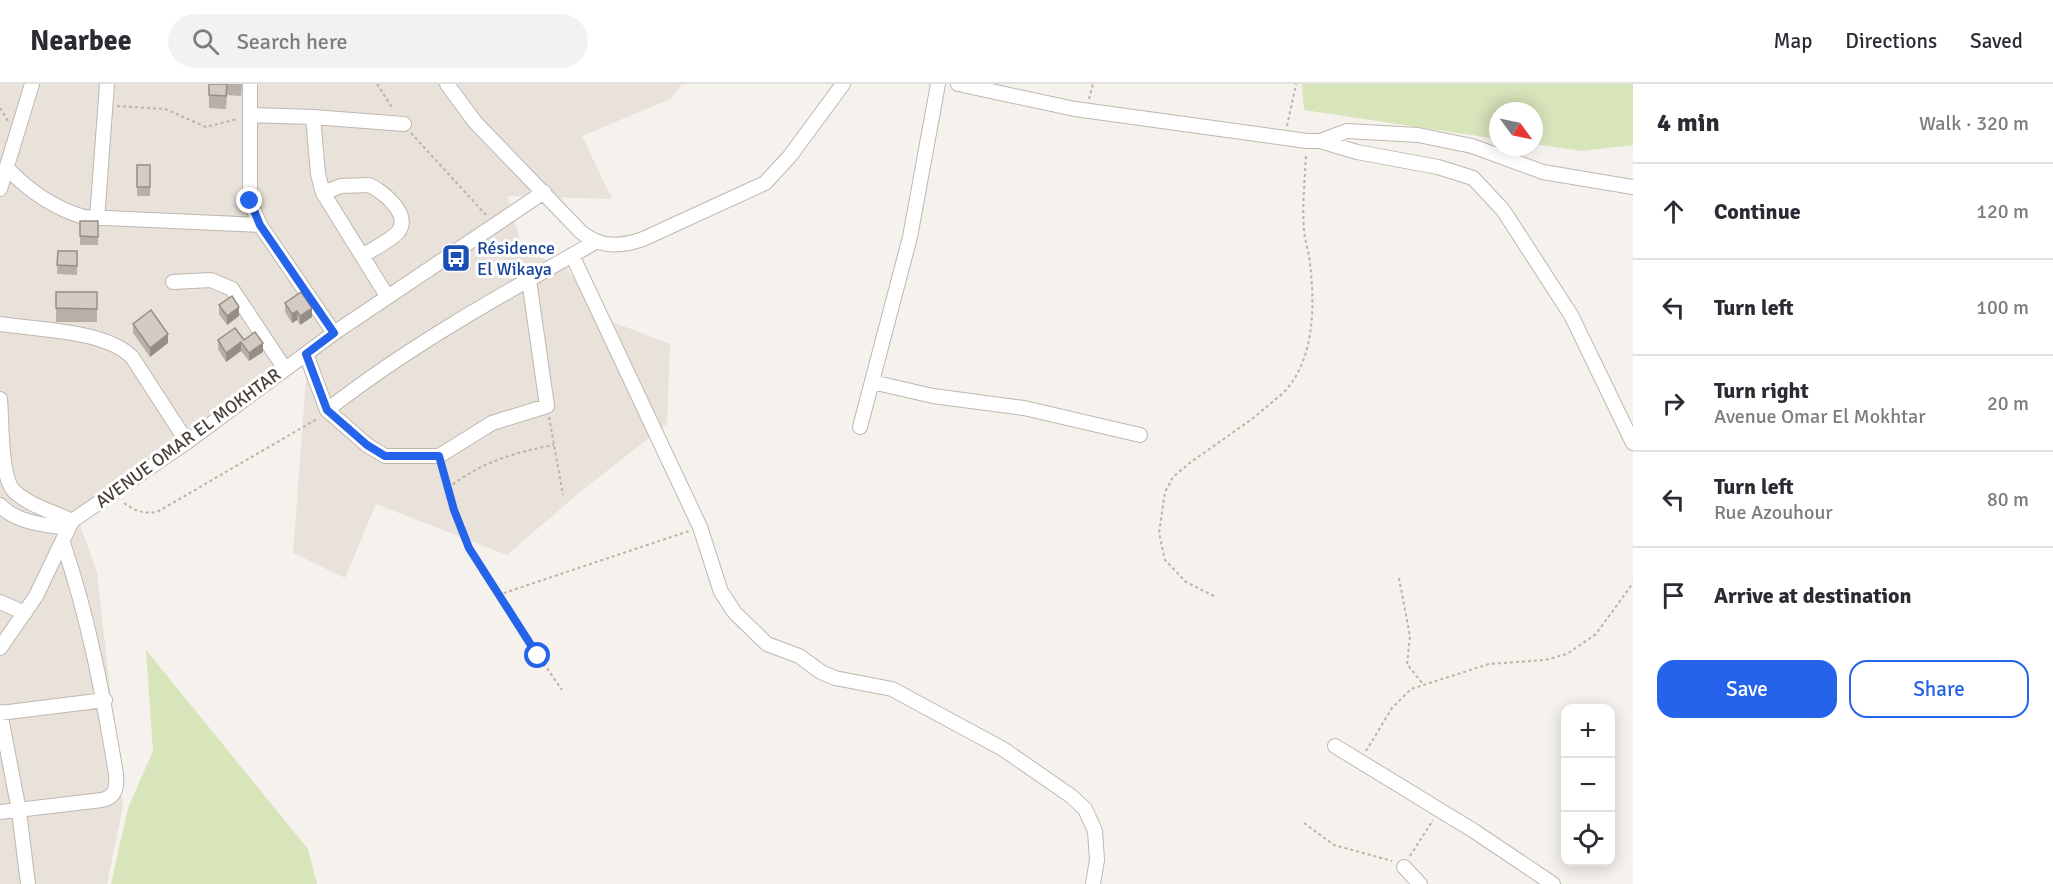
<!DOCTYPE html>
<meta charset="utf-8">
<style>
:root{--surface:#fff;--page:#f2f2f3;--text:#2b2b33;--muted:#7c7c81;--line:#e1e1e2;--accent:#2563eb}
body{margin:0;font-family:Signika,sans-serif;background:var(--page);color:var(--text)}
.controls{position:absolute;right:18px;bottom:18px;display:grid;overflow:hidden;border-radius:12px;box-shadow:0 3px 15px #0003}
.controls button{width:54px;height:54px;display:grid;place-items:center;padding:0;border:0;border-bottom:2px solid var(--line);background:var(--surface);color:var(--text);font:30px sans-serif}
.compass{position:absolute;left:1489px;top:18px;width:54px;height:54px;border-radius:50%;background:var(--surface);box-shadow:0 3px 15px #0003;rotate:123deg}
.stop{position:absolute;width:18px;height:18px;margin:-14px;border:4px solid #2563eb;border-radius:50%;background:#fff}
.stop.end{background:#2563eb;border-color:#fff;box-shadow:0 2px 6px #0008}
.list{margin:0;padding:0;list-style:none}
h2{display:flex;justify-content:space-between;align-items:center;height:78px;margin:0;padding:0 24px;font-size:26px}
h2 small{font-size:20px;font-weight:400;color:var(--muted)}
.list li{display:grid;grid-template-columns:39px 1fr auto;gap:18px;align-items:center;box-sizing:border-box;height:96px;padding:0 24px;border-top:2px solid var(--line)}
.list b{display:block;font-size:22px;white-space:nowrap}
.list p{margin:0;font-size:20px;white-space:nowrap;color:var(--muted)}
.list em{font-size:20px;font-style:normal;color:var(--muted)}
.actions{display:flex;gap:12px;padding:18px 24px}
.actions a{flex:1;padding:14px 0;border:2px solid var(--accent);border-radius:18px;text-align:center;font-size:21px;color:var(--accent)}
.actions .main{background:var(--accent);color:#fff}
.icon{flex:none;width:33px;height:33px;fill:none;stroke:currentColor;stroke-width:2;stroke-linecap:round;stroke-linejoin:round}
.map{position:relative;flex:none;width:1633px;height:800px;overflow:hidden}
header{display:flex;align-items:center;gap:36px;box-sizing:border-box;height:84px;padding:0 30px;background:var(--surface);border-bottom:2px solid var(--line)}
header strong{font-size:28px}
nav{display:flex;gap:33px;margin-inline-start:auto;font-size:21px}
.search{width:420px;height:54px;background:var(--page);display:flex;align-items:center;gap:15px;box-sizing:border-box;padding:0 21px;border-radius:33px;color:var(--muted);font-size:22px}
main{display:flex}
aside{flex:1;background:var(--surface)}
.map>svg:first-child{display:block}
</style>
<header>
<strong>Nearbee</strong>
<div class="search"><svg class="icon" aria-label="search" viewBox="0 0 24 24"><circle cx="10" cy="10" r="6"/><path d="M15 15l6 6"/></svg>Search here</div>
<nav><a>Map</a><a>Directions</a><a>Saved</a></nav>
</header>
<main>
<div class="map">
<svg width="1633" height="800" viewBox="0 0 1633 800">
<rect width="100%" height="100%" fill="#f5f1ec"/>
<!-- residential -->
<path fill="#e8e2db" d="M 0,0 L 682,0 L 670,15 L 582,52 L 612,115 L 507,112 L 524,168 L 566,182 L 597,232 L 670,260 L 667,340 L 580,408 L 507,471 L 376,420 L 345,494 L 293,469 L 308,269 L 76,430 L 97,488 L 123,722 L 107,800 L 0,800 Z"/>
<!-- green -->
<path fill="#d8e4ba" d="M 1302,0 L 1633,0 L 1633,61 L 1582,67 L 1534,60 L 1534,27 L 1498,27 L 1498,55 L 1304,26 Z
M 146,566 L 308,765 L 317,800 L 111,800 L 128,724 L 153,667 Z"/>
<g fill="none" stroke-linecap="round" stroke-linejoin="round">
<!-- minor casing -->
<g stroke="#bfb7b0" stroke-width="16">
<path id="minor" d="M 250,0 L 250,117 L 260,141 L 334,249
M 447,0 L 475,38 L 581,148 C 600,164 621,163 643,155 L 765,99 L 790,72 L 843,0
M 958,0 L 1075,25 L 1307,57 L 1320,57 L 1347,47 L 1418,51 L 1472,62 L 1543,88 L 1633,103
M 250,31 L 313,33 L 404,40
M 313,33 L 318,90 L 323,109 L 387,212
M 1320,57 L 1357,68 L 1438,83 L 1473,94 L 1503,126 L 1571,231 L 1633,359
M 7,84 C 29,107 53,124 84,133 L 260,141
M 0,105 L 32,0
M 323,109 L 341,102 L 369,101 C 383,107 412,131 398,148 C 390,157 373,165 362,172
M 97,135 L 107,0
M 572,171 L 700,443 L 721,508 L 735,529 L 767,560 L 799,572 L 821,588 L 835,594 L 892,605 L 1003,665 L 1071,712 L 1085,725 L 1095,747 L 1097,776 L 1093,800
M 173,198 L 211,196 L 232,205 L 285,285
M 0,240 C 39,246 104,246 132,273 L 187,358
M 306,270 L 327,326 L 367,361 L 385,372 L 439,372 L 492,339 L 547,322 L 529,196
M 872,298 L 933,312 L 1024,324 L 1140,351
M 0,315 C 2,335 0,393 14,407 C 28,421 54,428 72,437
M 327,326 C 412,260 501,211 594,159
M 860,343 L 910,153 L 938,0
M 0,421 C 16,439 46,441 68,444
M 0,518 L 25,529
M 0,564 L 36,512 L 72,437 L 187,358 L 334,249 L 544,108
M 0,628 L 19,727 L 28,800
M 0,629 L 105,616
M 1335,662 L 1474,747 L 1553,800
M 0,728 L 102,716 C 116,713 117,703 116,690 C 103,611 89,535 63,459
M 1404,783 L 1420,800"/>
</g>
<!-- path -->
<path stroke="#c0b1a2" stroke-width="2" stroke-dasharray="3 3" stroke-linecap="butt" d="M 377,0 L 393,25
M 1089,15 L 1093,0
M 117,22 L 165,25 L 206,43 L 237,35
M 0,24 L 8,37
M 1287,42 L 1296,0
M 411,49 L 486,131
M 549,333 L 563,411
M 442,384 L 469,464 L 497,511 L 562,606
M 448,404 C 480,379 514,368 554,361
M 124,419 C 135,427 143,430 157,428 L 317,335
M 1399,494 L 1410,552 L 1407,580 L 1423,600
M 498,511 L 689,447
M 1214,512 L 1186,498 L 1165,476 L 1159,449 L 1165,408 L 1173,393 L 1191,378 L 1252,335 L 1282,310 C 1315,278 1315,222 1310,179 C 1309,168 1305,158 1304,147 C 1302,121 1305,95 1306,69
M 1366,667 L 1392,624 L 1411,605 L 1489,580 L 1545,576 L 1567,570 L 1596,550 L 1633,499
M 1304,739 L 1334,761 L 1392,777
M 1410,772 L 1433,736"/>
<!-- minor -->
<use href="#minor" stroke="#fff" stroke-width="14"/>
</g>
<!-- wall -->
<path fill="#b7afa8" d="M 209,0 L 242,0 L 241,12 L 227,11 L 226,25 L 209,24 Z
M 137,81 L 150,81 L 150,112 L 137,112 Z
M 80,137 L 98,137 L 98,161 L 80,161 Z
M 58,167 L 77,167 L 77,191 L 57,190 Z
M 56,208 L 97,208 L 97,238 L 56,238 Z
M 285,219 L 312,233 L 300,241 L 297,236 L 292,239 L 285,228 Z
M 219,221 L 239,232 L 227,241 L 219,230 Z
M 133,240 L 168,259 L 150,273 L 133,249 Z
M 218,256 L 244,256 L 263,268 L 249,277 L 241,267 L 226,278 L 218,265 Z"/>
<!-- shaded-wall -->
<path fill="#958e88" d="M 239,223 L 239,232 L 227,241 L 227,232 Z
M 312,224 L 312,233 L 300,241 L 300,232 Z
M 297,227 L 297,236 L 292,239 L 292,230 Z
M 168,250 L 168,259 L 150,273 L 150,264 Z
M 241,258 L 241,267 L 226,278 L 226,269 Z
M 263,259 L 263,268 L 249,277 L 249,269 Z"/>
<!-- building -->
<path fill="#d5cbc3" stroke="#958e88" stroke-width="1.5" d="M 209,0 L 227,0 L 226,12 L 209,11 Z
M 137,81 L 150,81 L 150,103 L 137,103 Z
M 80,137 L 98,137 L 98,153 L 80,152 Z
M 58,167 L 77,167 L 77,182 L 57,181 Z
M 56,208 L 97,208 L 97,225 L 56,224 Z
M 301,208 L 312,224 L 300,232 L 297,227 L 292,230 L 285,219 Z
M 232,212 L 239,223 L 227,232 L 219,221 Z
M 151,226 L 168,250 L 150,264 L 133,240 Z
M 235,244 L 244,256 L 255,248 L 263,259 L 249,269 L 241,258 L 226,269 L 218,256 Z"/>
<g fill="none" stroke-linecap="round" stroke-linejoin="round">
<!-- route -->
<path stroke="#2563eb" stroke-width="8" d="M 250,117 L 260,141 L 334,249 L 306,270 L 327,326 L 367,361 L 385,372 L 439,372 L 454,426 L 469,464 L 538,572"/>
</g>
<!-- icons -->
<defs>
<g id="bus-square" transform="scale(1.5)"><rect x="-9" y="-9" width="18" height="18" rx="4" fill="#1a4fb4" stroke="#fff"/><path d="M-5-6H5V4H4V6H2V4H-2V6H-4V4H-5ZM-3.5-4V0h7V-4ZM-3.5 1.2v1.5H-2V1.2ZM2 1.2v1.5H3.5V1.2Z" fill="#fff"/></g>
</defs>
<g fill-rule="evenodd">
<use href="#bus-square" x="456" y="174"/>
</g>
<g text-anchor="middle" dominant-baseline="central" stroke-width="6" stroke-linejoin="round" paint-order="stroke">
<!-- transit labels -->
<g font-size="18" fill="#164399" stroke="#fff" text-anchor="start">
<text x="477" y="164">Résidence<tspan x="477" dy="21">El Wikaya</tspan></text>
</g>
<!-- street labels -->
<g font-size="18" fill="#48413b" stroke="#fff">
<text transform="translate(188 354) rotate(-36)">AVENUE OMAR EL MOKHTAR</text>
</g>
</g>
</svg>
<div class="controls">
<button>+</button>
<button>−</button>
<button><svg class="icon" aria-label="locate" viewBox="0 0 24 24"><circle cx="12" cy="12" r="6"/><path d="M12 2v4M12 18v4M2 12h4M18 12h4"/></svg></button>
</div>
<svg class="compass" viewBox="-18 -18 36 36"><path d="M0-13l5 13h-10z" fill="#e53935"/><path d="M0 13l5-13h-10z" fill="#7c7c81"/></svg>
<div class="stop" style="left:538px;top:572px"></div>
<div class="stop end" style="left:250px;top:117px"></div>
</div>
<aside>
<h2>4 min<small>Walk · 320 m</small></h2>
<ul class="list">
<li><svg class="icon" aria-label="ahead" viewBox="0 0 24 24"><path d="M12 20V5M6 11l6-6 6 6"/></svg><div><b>Continue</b></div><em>120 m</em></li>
<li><svg class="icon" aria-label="left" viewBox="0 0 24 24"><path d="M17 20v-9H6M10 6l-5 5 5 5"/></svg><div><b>Turn left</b></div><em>100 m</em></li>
<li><svg class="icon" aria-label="right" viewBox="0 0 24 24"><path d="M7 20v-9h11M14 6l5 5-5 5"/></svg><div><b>Turn right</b><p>Avenue Omar El Mokhtar</p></div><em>20 m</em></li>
<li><svg class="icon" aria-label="left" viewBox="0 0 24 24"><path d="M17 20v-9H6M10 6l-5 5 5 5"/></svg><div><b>Turn left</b><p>Rue Azouhour</p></div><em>80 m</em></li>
<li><svg class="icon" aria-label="arrive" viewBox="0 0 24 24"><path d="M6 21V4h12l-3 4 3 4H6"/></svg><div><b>Arrive at destination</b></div></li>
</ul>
<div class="actions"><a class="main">Save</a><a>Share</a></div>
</aside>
</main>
